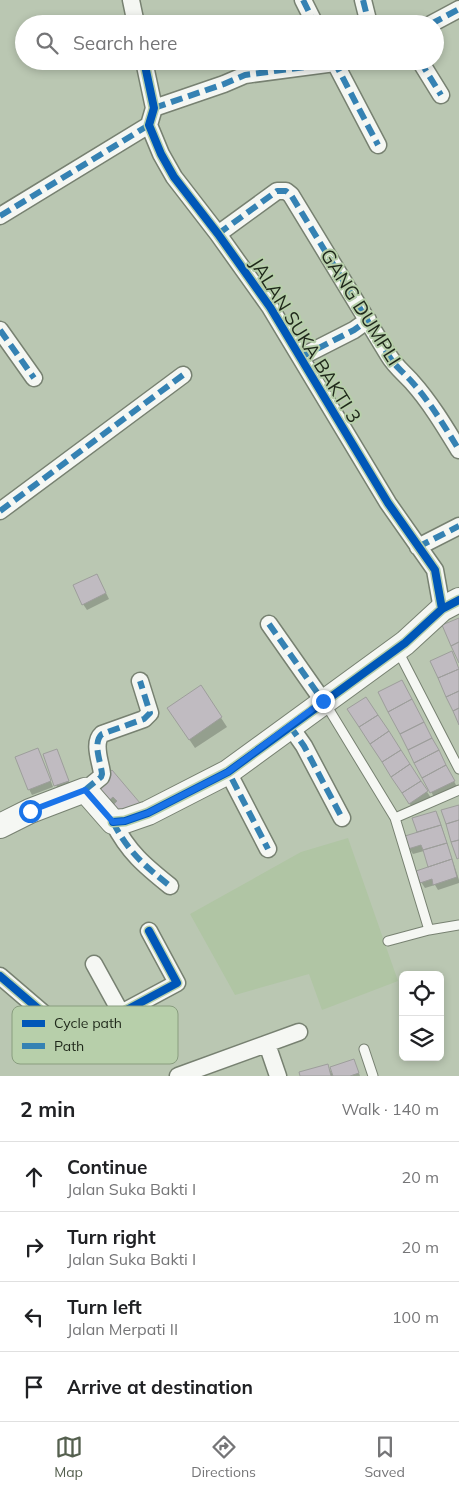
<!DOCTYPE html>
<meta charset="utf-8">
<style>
:root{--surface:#fff;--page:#f2f2f2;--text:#202124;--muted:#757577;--line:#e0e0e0;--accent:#55604f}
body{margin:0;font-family:Mulish,sans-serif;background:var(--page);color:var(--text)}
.controls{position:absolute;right:15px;bottom:15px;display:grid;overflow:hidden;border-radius:8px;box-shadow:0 2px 8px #0003}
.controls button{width:45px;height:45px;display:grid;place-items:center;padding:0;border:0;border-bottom:1px solid var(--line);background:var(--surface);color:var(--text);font:25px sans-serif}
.stop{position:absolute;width:15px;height:15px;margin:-11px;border:4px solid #1a73e8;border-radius:50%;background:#fff}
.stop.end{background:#1a73e8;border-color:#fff;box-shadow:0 1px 5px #0008}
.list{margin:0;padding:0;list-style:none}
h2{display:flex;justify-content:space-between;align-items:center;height:65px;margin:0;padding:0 20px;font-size:21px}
h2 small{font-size:16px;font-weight:400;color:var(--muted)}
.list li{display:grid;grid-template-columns:32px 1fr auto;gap:15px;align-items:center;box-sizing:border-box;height:70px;padding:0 20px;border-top:1px solid var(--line)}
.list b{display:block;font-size:19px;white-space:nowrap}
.list p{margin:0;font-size:16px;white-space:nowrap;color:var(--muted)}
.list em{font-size:16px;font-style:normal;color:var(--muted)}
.icon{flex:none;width:28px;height:28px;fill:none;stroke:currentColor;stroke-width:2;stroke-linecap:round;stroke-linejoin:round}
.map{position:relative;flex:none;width:459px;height:1076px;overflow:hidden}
.search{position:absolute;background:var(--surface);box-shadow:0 2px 8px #0003;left:15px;right:15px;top:15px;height:55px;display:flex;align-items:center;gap:12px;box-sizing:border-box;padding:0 18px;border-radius:28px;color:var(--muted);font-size:19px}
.sheet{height:345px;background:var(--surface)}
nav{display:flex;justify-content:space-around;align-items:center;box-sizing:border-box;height:70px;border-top:1px solid var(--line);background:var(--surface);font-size:14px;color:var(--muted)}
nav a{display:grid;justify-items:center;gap:2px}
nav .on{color:var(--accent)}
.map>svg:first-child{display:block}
</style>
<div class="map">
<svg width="459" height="1076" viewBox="0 0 459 1076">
<rect width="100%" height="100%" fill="#bac7b2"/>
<!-- built -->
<path fill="#b0c5a4" d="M 348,838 L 398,981 L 322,1010 L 309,974 L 235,995 L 190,914 L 301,852 Z"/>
<!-- shadow -->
<path fill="#0003" d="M 100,581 L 109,599 L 87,610 L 83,604 Z
M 201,687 L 227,727 L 195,748 L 174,717 Z
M 405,687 L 457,787 L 435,799 L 380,693 Z
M 366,698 L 431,798 L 413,809 L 352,715 Z
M 57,751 L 71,787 L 59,792 L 44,755 Z
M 41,755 L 53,787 L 32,795 L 29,789 Z
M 112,772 L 132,819 L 96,795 Z
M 436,812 L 439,818 L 459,880 L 459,883 L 438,890 L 435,885 L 425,888 L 421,882 L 429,868 L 424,851 L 413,854 L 409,848 L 418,833 L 414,819 Z
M 354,1060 L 360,1076 L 301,1076 L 327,1065 L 333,1075 Z"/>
<!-- building -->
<path fill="#c0bbc1" stroke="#9d9e9b" d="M 97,574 L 106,593 L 82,605 L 73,585 Z
M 459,618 L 459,642 L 451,646 L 442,625 Z
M 459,642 L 459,663 L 451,646 Z
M 452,651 L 459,669 L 438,678 L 430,661 Z
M 459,669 L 459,691 L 446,697 L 438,678 Z
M 402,680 L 412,699 L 388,712 L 378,692 Z
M 201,685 L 222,717 L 189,740 L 167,708 Z
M 459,691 L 459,708 L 453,711 L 446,697 Z
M 366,697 L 378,715 L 359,727 L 347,709 Z
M 412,699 L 424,722 L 400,734 L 388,712 Z
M 459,708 L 459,725 L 453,711 Z
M 378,715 L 389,731 L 370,744 L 359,727 Z
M 424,722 L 432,738 L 408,750 L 400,734 Z
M 389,731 L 401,750 L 382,762 L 370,744 Z
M 432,738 L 439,750 L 414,763 L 408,750 Z
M 38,748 L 51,781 L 28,790 L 15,757 Z
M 57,749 L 69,781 L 54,786 L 43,754 Z
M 401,750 L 410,764 L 391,777 L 382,762 Z
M 439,750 L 446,765 L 422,778 L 414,763 Z
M 410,764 L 421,781 L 402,793 L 391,777 Z
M 446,765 L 455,781 L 430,793 L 422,778 Z
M 112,770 L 140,803 L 128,814 L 111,807 L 117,801 L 113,797 L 105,804 L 91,788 Z
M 421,781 L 428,791 L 409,804 L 402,793 Z
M 459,805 L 459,820 L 446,824 L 441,810 Z
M 436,811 L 441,825 L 417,832 L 412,818 Z
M 459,820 L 459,840 L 451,842 L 446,824 Z
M 441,825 L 447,843 L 423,850 L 421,845 L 408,849 L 405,836 Z
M 459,840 L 459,858 L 457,859 L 451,842 Z
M 447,843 L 452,859 L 428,867 L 423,850 Z
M 452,859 L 457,877 L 433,885 L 432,879 L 420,883 L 416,871 Z
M 354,1059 L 359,1073 L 350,1076 L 333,1076 L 330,1067 Z
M 328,1064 L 331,1076 L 300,1076 L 299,1072 Z"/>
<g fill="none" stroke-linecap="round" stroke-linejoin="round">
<!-- lane casing -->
<g stroke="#778171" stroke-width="11">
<path id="lane" d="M 397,649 L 459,769
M 325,703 L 395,818 L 429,930
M 395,818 L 459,790
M 388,941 L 429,930 L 459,925
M 364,1049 L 373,1076"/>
</g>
<!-- street casing -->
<g stroke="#778171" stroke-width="19">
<path id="street" d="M 131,0 L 136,24
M 303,0 L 315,24
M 363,0 L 369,24
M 431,24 L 459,9
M 144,61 L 154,108 L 149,125 L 161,154 L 174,177 L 218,234 L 270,307 L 388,503 L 435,570 L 442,609
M 334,61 L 378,145
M 420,61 L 441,95
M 154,108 L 224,84 L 245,75 L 335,63 L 341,61
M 0,216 L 149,125
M 218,234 L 277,191 L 286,191 L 291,195 L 389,356 C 395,366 404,373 412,382 C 430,402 445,427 459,450
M 0,330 L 34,378
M 301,357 L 354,330 L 368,320
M 0,511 L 183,375
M 418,547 L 459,526
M 269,624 L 323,701
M 290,726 L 304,746 L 342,818
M 228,772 L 268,849
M 85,790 L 101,777 L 102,774 C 101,762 92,743 102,734 L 144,719 L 150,713 L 140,681
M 113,822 C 128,852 145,866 170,886
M 94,964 L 121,1013
M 0,976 L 56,1024 L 70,1028 L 83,1028 L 121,1013 L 177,983 L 149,931
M 267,1044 L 278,1076
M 178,1076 L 299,1032"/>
</g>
<!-- secondary casing -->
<g stroke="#778171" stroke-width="26">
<path id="secondary" d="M 0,826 L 30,811 L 85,790 L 113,822 L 125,821 L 148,813 L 228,772 L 405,643 L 442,609 L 459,600"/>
</g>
<!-- lane -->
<use href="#lane" stroke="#f5f7f3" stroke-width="9"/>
<!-- street -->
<use href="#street" stroke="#f5f7f3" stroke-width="16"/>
<!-- secondary -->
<use href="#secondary" stroke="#f5f7f3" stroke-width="24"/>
<!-- quiet -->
<path stroke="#3582b3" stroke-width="6" stroke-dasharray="12 6" stroke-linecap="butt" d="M 303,0 L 315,24
M 363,0 L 369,24
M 431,24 L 459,9
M 334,61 L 378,145
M 420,61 L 441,95
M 154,108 L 224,84 L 245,75 L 335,63 L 341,61
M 0,216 L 149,125
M 218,234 L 277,191 L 286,191 L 291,195 L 389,356 C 395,366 404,373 412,382 C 430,402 445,427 459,450
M 0,330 L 34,378
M 301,357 L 354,330 L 368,320
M 0,511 L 183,375
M 418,547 L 459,526
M 269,624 L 323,701
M 290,726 L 304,746 L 342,818
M 232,779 L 268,849
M 85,790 L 101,777 L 102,774 C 101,762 92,743 102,734 L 144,719 L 150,713 L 140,681
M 113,822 C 128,852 145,866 170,886"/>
<!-- cycleway casing -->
<g stroke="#b7cfaa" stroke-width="11">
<path id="cycleway" d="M 144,61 L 154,108 L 149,125 L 161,154 L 174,177 L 218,234 L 270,307 L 388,503 L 435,570 L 442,609
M 113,822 L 125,821 L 148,813 L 228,772 L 405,643 L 442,609 L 459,600
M 0,976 L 56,1024 L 70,1028 L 83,1028 L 121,1013 L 177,983 L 149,931"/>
</g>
<!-- cycleway -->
<use href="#cycleway" stroke="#0057b8" stroke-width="8"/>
</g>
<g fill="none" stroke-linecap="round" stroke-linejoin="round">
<!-- route -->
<path stroke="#1a73e8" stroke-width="6" d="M 30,811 L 85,790 L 113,822 L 125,821 L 148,813 L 228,772 L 323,701"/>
</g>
<g text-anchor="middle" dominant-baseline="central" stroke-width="4" stroke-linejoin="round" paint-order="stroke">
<!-- street labels -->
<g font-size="19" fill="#1f281a" stroke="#b7cfaa">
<text transform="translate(361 307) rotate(58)">GANG DUMPLI</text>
<text transform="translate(306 340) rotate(58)">JALAN SUKA BAKTI 3</text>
</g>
</g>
<!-- legend -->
<rect x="12" y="1006" width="166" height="58" rx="8" fill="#b7cfaa" stroke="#899d7f" stroke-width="1"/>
<rect x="22" y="1020" width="23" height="7" fill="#0057b8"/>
<rect x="22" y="1043" width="23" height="6" fill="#3582b3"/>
<g font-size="14" fill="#1f281a">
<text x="54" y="1028">Cycle path</text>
<text x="54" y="1051">Path</text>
</g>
</svg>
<div class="controls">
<button><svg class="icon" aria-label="locate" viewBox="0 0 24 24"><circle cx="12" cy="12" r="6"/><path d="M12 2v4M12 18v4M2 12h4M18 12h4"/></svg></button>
<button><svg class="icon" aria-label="layers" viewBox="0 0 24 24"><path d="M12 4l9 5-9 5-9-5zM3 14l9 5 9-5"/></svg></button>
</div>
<div class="stop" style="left:30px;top:811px"></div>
<div class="stop end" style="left:323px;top:701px"></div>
<div class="search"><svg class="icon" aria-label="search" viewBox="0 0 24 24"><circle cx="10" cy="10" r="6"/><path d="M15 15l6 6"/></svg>Search here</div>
</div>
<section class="sheet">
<h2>2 min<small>Walk · 140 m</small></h2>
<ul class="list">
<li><svg class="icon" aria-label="ahead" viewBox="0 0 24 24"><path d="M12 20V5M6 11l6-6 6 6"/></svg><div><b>Continue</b><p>Jalan Suka Bakti I</p></div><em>20 m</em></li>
<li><svg class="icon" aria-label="right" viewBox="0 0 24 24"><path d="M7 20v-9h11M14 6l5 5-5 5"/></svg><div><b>Turn right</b><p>Jalan Suka Bakti I</p></div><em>20 m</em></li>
<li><svg class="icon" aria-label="left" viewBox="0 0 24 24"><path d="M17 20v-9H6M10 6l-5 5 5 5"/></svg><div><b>Turn left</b><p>Jalan Merpati II</p></div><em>100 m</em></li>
<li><svg class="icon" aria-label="arrive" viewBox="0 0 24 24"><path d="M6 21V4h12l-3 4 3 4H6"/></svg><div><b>Arrive at destination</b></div></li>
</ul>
</section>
<nav>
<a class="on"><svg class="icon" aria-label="map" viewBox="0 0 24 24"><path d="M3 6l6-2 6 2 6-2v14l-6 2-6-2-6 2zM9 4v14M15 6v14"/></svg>Map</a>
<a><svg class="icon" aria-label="directions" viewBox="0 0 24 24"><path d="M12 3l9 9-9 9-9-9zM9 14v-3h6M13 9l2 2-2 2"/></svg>Directions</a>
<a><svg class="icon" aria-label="saved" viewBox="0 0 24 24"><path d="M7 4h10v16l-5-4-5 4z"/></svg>Saved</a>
</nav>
